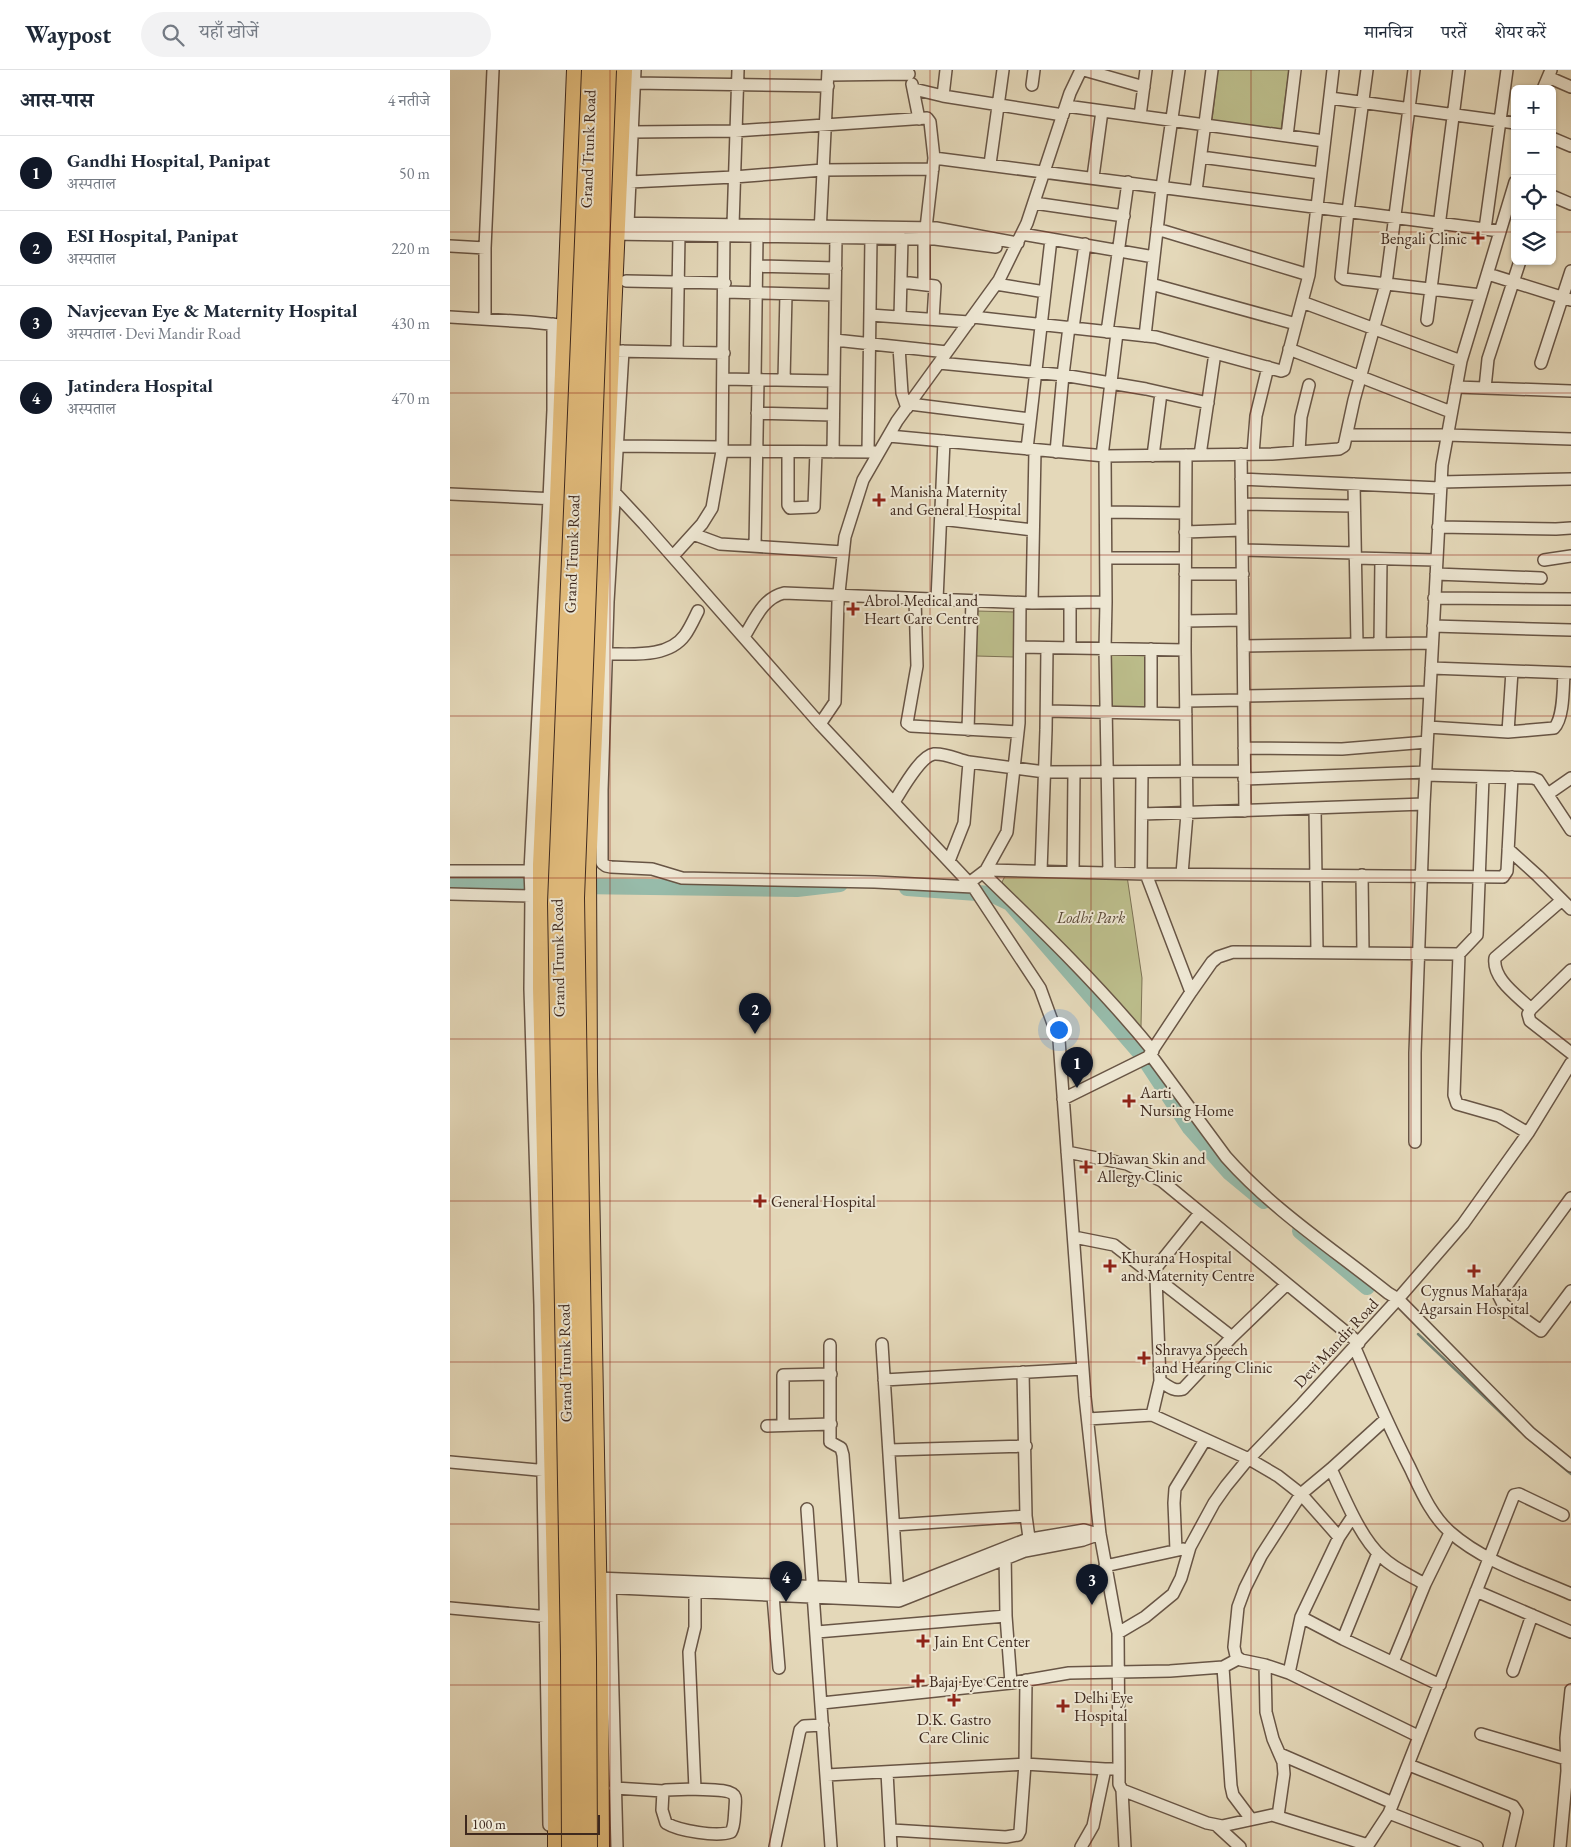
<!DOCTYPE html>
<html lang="hi">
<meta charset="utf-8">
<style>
:root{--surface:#fff;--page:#f2f2f3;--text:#1f2937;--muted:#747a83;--line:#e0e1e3;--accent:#111827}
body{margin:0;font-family:"EB Garamond","Noto Serif Devanagari",serif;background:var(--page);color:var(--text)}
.controls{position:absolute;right:15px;top:15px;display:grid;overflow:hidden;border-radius:8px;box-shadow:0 1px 4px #0004}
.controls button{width:45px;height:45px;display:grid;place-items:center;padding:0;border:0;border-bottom:1px solid var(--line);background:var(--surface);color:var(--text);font:25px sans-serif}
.scale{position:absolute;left:15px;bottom:12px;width:135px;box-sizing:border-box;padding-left:5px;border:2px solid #3f291e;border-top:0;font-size:14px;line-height:18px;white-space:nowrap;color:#3f291e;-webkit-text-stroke:4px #ede6d2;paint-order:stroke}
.you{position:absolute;left:608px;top:959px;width:18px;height:18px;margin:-12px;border:4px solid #fff;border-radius:50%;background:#1a73e8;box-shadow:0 0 0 8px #1a73e833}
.badge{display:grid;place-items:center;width:32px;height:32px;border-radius:50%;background:var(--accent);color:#fff;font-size:16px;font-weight:700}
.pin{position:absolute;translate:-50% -41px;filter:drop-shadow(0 1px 2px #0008)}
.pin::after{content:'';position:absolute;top:26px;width:18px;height:15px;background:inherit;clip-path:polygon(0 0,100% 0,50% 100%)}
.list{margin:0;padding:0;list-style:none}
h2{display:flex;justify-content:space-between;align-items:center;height:65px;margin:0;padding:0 20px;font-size:21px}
h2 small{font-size:16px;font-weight:400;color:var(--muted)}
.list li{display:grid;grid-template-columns:32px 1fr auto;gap:15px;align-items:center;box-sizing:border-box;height:75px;padding:0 20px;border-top:1px solid var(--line)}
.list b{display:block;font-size:19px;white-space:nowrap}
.list p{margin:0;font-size:16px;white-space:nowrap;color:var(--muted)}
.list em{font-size:16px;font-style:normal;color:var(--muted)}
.icon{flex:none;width:28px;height:28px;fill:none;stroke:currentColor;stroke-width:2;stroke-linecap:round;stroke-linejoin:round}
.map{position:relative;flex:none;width:1121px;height:1777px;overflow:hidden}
header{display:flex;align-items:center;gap:30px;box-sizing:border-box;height:70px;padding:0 25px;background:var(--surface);border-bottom:1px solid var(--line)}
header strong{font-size:24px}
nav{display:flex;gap:28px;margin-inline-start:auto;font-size:18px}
.search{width:350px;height:45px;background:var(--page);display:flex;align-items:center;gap:12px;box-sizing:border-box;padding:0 18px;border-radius:28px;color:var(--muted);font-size:19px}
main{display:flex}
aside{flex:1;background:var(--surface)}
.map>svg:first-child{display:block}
</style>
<header>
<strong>Waypost</strong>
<div class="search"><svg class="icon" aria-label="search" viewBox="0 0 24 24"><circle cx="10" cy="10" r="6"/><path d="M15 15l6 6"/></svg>यहाँ खोजें</div>
<nav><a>मानचित्र</a><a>परतें</a><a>शेयर करें</a></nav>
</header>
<main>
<aside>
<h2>आस-पास<small>4 नतीजे</small></h2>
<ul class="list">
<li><span class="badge">1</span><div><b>Gandhi Hospital, Panipat</b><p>अस्पताल</p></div><em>50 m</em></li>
<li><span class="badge">2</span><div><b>ESI Hospital, Panipat</b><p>अस्पताल</p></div><em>220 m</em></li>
<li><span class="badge">3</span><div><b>Navjeevan Eye &amp; Maternity Hospital</b><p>अस्पताल · Devi Mandir Road</p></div><em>430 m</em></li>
<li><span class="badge">4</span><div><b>Jatindera Hospital</b><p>अस्पताल</p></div><em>470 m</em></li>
</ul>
</aside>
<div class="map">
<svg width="1121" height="1777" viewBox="0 0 1121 1777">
<rect width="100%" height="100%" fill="#e4d8b9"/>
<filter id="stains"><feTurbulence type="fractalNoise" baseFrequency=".004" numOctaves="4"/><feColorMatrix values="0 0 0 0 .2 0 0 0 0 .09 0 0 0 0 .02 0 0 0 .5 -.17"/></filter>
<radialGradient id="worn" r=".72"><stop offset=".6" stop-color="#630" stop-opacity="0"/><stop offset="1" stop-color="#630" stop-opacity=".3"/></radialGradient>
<!-- green -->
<path fill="#bbbc8a" stroke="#7d7254" d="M 768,0 L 839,0 L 831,59 L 762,50 Z
M 527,541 L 565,542 L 564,587 L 526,586 Z
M 660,583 L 696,583 L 697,637 L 661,638 Z
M 557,802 L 677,806 L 692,908 L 691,957 L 688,958 L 552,812 Z"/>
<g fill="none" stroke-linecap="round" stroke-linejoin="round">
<!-- stream -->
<path stroke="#748172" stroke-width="2.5" d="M 968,1264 L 1070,1361
M 1078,1368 L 1121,1404"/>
<!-- river -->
<path stroke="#97bbaa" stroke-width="16" d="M 0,813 L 95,815
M 125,816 L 347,819 L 390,814
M 457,818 L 541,824 L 560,833 L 692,985 L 740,1058 L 779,1102 L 814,1131
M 850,1161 L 917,1217"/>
<!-- minor casing -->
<g stroke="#685545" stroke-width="14">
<path id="minor" d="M 634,0 L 694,17
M 917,0 L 898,141 L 891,207 L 894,209 L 1031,225
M 378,5 L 459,4
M 1098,7 L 1121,17
M 184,13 L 378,16
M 462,14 L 469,49
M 582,15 L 584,0
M 464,19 L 493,26 L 613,45
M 1093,19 L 1101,0
M 493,26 L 496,0
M 880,28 L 1065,53
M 616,36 L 874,71
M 690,46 L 696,0
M 182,62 L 285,61 L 477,48 L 480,52 L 484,88 L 476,158
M 837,66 L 845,0
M 1102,68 L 1121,76
M 751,87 L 870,103
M 484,88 L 1050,161
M 540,94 L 553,0
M 643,107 L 652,41
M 180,112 L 284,107 L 373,100 L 483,99
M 746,121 L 762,0
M 1102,126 L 1121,134
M 584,133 L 674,146
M 161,153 L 486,158 L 568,173
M 178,154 L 185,0
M 283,155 L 288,0
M 707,159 L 859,205
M 1035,159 L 1057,0
M 370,163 L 378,0
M 160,164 L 485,169 L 546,177
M 572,164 L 704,187
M 0,176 L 35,178
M 307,196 L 386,198
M 1038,204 L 1121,230
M 176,211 L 275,213
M 451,212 L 485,216 L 483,249
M 474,214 L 474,169
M 546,214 L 595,222
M 701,214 L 846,254
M 275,222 L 385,225
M 852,232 L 1011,291
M 420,245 L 519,252
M 0,247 L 80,252 L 110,255
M 450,247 L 452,168
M 523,247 L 706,267 L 831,301 L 834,300 L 859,205 L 883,0
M 35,249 L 35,178 L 43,0
M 977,250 L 1009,0
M 623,258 L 635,174
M 657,262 L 678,112
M 695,266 L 712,117 L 729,0
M 385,270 L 497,282
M 449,277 L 452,323 L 457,338
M 839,279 L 1001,342
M 165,281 L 274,283
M 173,281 L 158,532 L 152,720 L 152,793 L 156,796 L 161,797 L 202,799 L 232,808 L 425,812 L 523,817
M 227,282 L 229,165
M 489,293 L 613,305 L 696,319 L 758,333
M 1091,293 L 1121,201
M 273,309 L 384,311
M 305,310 L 307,166
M 334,310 L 336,224
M 1006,317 L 1121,321
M 1035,318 L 1038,289 L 1070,191
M 460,334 L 580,349
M 307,343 L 383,345
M 897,365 L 997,365 L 1121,369
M 439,366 L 655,386 L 822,384 L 889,379 L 894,376 L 904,330 L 936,214 L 964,0
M 168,376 L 272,377
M 577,379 L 601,169
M 272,381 L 425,382
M 338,382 L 338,435 L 340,438 L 364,437 L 366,382
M 383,382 L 386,167
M 418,382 L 421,168
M 606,382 L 613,305 L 619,257
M 849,382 L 851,347 L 859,315
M 791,384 L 795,741
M 803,384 L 806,346 L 818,297
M 750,385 L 765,283
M 652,386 L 667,263
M 655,386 L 656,532 L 655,579 L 659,803
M 703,386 L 711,323
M 791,409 L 990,418
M 153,410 L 194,454 L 370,654 L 524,818 L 590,918 L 609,970 L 635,1327 L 650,1464 L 668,1563 L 669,1698 L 669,1714 L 672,1720 L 675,1777
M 991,412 L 1121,409
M 904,414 L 907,574
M 0,424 L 106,429
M 792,434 L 904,436
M 656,442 L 735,443
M 491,449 L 583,460
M 988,457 L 1106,459 L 1121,458
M 735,462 L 792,460
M 243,464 L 270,474 L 393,482
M 305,476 L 308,310
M 792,480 L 905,483
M 223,486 L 252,454 L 262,438 L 272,381 L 274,160
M 656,488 L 735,488
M 905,488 L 986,490
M 1094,490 L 1121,486
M 735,504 L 793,504
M 986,504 L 1091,508
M 984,528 L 1121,529
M 465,529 L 467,596 L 457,653 L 461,656 L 568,662
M 487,530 L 494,371
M 582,533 L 585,380
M 620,533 L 620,578
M 735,551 L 793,550
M 983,556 L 1121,560
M 294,567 C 305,549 313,528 334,523 L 582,533 L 656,532
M 930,574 L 931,489
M 793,576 L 982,573
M 570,577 L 735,580
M 701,579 L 701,643
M 150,584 C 177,583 217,590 235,565 C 240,558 244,549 248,541
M 981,598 L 1121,603
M 794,626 L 980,622
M 736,631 L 794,630
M 597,641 L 736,644
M 370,654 L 385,632 L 388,532 L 395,467 L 413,410 L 447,351 L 549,210 L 577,153 L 620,23 L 631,0
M 978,657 L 1058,662 L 1104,658 C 1114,648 1113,617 1114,603
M 518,660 L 522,531
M 1058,662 L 1062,601
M 794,678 L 892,679 L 977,672
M 975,705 L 1083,708 L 1088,710 L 1121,760
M 1033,707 L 1027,865 L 1009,884 L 1004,1025 L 1007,1034 L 1049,1046 L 1078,1063
M 794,709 L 976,702
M 1098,724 L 1121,708
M 444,732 C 452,720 470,686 484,684 C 495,683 509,690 519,692
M 865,738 L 867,882
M 692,744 L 974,734
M 1058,779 L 1088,806 L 1121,839
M 499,791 L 514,753 L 519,692 L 595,702 L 794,701
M 536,800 L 696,804 L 741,922
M 0,801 L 80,801 L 99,429 L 103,340 L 103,254
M 80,801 L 81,826
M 591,801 L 596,660 L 597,578
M 623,802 L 624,702
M 533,803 C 592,860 651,917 703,981
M 691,804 L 692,702
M 696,804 L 1053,807 L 1057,801 L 1062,707
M 732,804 L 737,744 L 735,580 L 736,385
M 912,805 L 913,882
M 519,813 L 536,800 L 557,762 L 569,653 L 570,533
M 0,824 L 81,826 L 80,919
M 1121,900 L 1081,939 L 1078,944 L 1080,951 L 1121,983
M 92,918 L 80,919 L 90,1235 L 99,1755
M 1081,939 C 1068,926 1042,909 1045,888 L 1112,830
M 700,984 L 776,1087 C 823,1140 883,1179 938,1223 L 948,1229 L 1080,1363 L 1121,1396
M 613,1029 L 698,987 L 741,922 L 762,892 L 768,887 L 783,882 L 1009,884
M 965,1072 L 965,983 L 974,734 L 992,395 L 1011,291 L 1065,112
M 617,1082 L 677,1094 L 712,1111 L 909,1273
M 1121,1128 L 1049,1226 L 1053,1234 L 1091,1261 L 1121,1221
M 624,1167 L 664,1175 L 782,1267
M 701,1204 L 750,1143
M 432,1274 L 448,1527
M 380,1275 L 380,1372 L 391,1378 L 393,1385 L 403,1519
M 905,1278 C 922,1318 940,1359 960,1398 C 971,1421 981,1445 1000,1462 C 1034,1492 1080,1506 1121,1524
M 573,1302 L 576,1446 L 580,1475
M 434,1310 L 633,1299
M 710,1311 C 718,1316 724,1322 733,1319 L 782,1267 L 837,1214
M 702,1345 L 710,1311 L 706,1208
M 638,1349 L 702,1345 L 799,1389 L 828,1406 L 851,1424 L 889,1467
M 936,1349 L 881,1399 L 851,1424 L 811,1486 L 795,1518 L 788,1537 L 784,1577 L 786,1586 L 791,1590 L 815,1595 L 839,1603 L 968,1666
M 333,1355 L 333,1305 L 381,1304
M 317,1356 L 381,1354
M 439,1380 L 576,1376
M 0,1392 L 98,1401
M 881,1399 C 894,1426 910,1468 932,1487 C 944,1499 961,1506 975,1514
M 357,1439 L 381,1777
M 444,1455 L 576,1446
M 726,1480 L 724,1433 L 725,1419 L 755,1370
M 555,1482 L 556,1546 L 561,1613
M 655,1496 L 733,1479
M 147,1508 L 448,1520 L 575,1470 L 634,1460 L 648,1464
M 160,1510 L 167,1777
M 147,1517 L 449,1531 L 575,1481 L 633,1470 L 650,1464
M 1026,1521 L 1121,1562
M 323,1526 L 329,1598
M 0,1538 L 100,1547
M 851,1547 L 893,1569 L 990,1615
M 367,1562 L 556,1546
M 668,1563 L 695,1547 L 723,1524 L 731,1508 L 740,1477 L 764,1433 L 776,1416 L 794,1394 L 852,1334 L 948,1229 L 1013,1154 L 1078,1063 L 1121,993
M 893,1569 L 928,1483
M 943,1592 L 975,1514 L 1000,1463
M 815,1595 L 816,1642 L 823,1669 L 833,1692 L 834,1704 L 828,1746
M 773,1597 L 781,1716 L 783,1725 L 801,1749
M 1063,1601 L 1082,1545
M 839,1603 L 851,1547 L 889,1467 L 903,1446
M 372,1633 L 561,1613 L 619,1603 L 720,1601 L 773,1597 L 788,1589
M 1031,1664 L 1116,1689
M 830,1684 L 943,1733
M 959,1695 L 1063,1736 L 1067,1742 L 1059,1777
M 437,1702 L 441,1777
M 377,1705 L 575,1694 L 655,1699
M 165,1718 L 213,1721
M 245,1719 L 216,1720 L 213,1721 L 212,1740 L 216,1753 C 229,1761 267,1767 281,1762 C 285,1755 284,1747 285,1739 C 285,1735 286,1730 285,1727 C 282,1718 253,1720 245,1719 L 239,1582 L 245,1557 L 245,1516
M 672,1720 L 757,1753 L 772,1756 L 822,1745 L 918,1775 L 917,1777
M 939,1743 L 1027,1777
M 766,1755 L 790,1777
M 442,1760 L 556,1767 L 568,1765 L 570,1761 L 575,1694 L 576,1610
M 918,1775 L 939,1743 L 1064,1425 L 1069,1424 L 1113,1445
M 325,1777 L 350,1660 L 354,1656 L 373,1655
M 631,1777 L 643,1756 L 655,1699 L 662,1699
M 1110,1777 L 1117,1701 L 1116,1668 L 1121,1620"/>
</g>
<!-- highway casing -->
<g stroke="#3f291e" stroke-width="20">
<path id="highway" d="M 107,1777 L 107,1547 L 92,918 L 92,795 L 109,429 L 126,0
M 150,1777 L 149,1601 L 138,1002 L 137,799 L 173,0"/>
</g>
<!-- minor -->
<use href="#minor" stroke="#ede6d2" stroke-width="11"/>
<!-- highway -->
<use href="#highway" stroke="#e2bc7c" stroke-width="18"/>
<!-- highway-bridge casing -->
<g stroke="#3f291e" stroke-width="20" stroke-linecap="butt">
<path id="highway-bridge" d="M 121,1777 L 120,1585 L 107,833 L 141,0
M 138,1777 L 137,1588 L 125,828 L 157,0"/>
</g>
<!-- highway-bridge -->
<use href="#highway-bridge" stroke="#e2bc7c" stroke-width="18"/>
</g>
<!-- grid -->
<path fill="none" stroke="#8f2418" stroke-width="1" stroke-opacity="0.55" d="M 160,0 L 160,1777M 320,0 L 320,1777M 480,0 L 480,1777M 641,0 L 641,1777M 801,0 L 801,1777M 961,0 L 961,1777M 0,162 L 1065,162M 1102,162 L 1121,162M 0,323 L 1121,323M 0,485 L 1121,485M 0,646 L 1121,646M 0,808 L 1121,808M 0,969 L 1121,969M 0,1131 L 1121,1131M 0,1292 L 1121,1292M 0,1454 L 1121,1454M 0,1615 L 1121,1615"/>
<!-- markers -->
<g fill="#8f2418" stroke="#ede6d2" stroke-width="2">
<path d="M1025.5 160.5h5v5h5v5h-5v5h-5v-5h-5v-5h5z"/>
<path d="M426.5 422.5h5v5h5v5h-5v5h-5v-5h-5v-5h5z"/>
<path d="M400.5 531.5h5v5h5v5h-5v5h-5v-5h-5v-5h5z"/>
<path d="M676.5 1023.5h5v5h5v5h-5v5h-5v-5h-5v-5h5z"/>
<path d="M633.5 1089.5h5v5h5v5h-5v5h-5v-5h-5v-5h5z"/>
<path d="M307.5 1123.5h5v5h5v5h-5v5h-5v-5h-5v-5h5z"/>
<path d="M657.5 1188.5h5v5h5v5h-5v5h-5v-5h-5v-5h5z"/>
<path d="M1021.5 1193.5h5v5h5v5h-5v5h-5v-5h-5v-5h5z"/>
<path d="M691.5 1280.5h5v5h5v5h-5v5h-5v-5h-5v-5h5z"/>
<path d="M470.5 1563.5h5v5h5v5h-5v5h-5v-5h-5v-5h5z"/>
<path d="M465.5 1603.5h5v5h5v5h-5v5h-5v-5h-5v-5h5z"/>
<path d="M501.5 1622.5h5v5h5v5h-5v5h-5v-5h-5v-5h5z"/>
<path d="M610.5 1628.5h5v5h5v5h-5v5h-5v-5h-5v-5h5z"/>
</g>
<g text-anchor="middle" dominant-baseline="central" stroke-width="4" stroke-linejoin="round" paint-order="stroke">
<!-- street labels -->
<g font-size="16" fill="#3f291e" stroke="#ede6d2">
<text transform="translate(138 79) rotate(-88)">Grand Trunk Road</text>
<text transform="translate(122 484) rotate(-88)">Grand Trunk Road</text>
<text transform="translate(108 888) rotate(-91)">Grand Trunk Road</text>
<text transform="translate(886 1273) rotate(-47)">Devi Mandir Road</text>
<text transform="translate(115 1293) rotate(-91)">Grand Trunk Road</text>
</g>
<!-- poi labels -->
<g font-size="16" fill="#3f291e" stroke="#ede6d2" text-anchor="start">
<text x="1017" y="168" text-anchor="end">Bengali Clinic</text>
<text x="440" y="421">Manisha Maternity<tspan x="440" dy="18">and General Hospital</tspan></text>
<text x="414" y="530">Abrol Medical and<tspan x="414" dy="18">Heart Care Centre</tspan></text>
<text x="690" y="1022">Aarti<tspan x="690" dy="18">Nursing Home</tspan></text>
<text x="647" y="1088">Dhawan Skin and<tspan x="647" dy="18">Allergy Clinic</tspan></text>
<text x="321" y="1131">General Hospital</text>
<text x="671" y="1187">Khurana Hospital<tspan x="671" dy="18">and Maternity Centre</tspan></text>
<text x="1024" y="1220" text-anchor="middle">Cygnus Maharaja<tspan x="1024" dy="18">Agarsain Hospital</tspan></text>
<text x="705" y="1279">Shravya Speech<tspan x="705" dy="18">and Hearing Clinic</tspan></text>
<text x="484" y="1571">Jain Ent Center</text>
<text x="479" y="1611">Bajaj Eye Centre</text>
<text x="624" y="1627">Delhi Eye<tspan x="624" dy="18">Hospital</tspan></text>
<text x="504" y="1649" text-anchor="middle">D.K. Gastro<tspan x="504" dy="18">Care Clinic</tspan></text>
</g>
<!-- park labels -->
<g font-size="16" font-style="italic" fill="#584634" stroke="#ede6d2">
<text x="641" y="847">Lodhi Park</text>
</g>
</g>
<rect width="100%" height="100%" filter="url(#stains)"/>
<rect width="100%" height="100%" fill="url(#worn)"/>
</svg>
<div class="controls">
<button>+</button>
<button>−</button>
<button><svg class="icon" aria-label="locate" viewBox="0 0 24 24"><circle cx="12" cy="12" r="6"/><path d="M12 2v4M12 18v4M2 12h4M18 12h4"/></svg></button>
<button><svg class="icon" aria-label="layers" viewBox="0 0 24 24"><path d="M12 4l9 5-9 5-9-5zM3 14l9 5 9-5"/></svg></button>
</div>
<div class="scale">100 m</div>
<div class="you"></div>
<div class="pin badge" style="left:627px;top:1018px">1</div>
<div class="pin badge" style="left:305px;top:964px">2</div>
<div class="pin badge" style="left:642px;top:1535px">3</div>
<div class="pin badge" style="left:336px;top:1532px">4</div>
</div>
</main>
